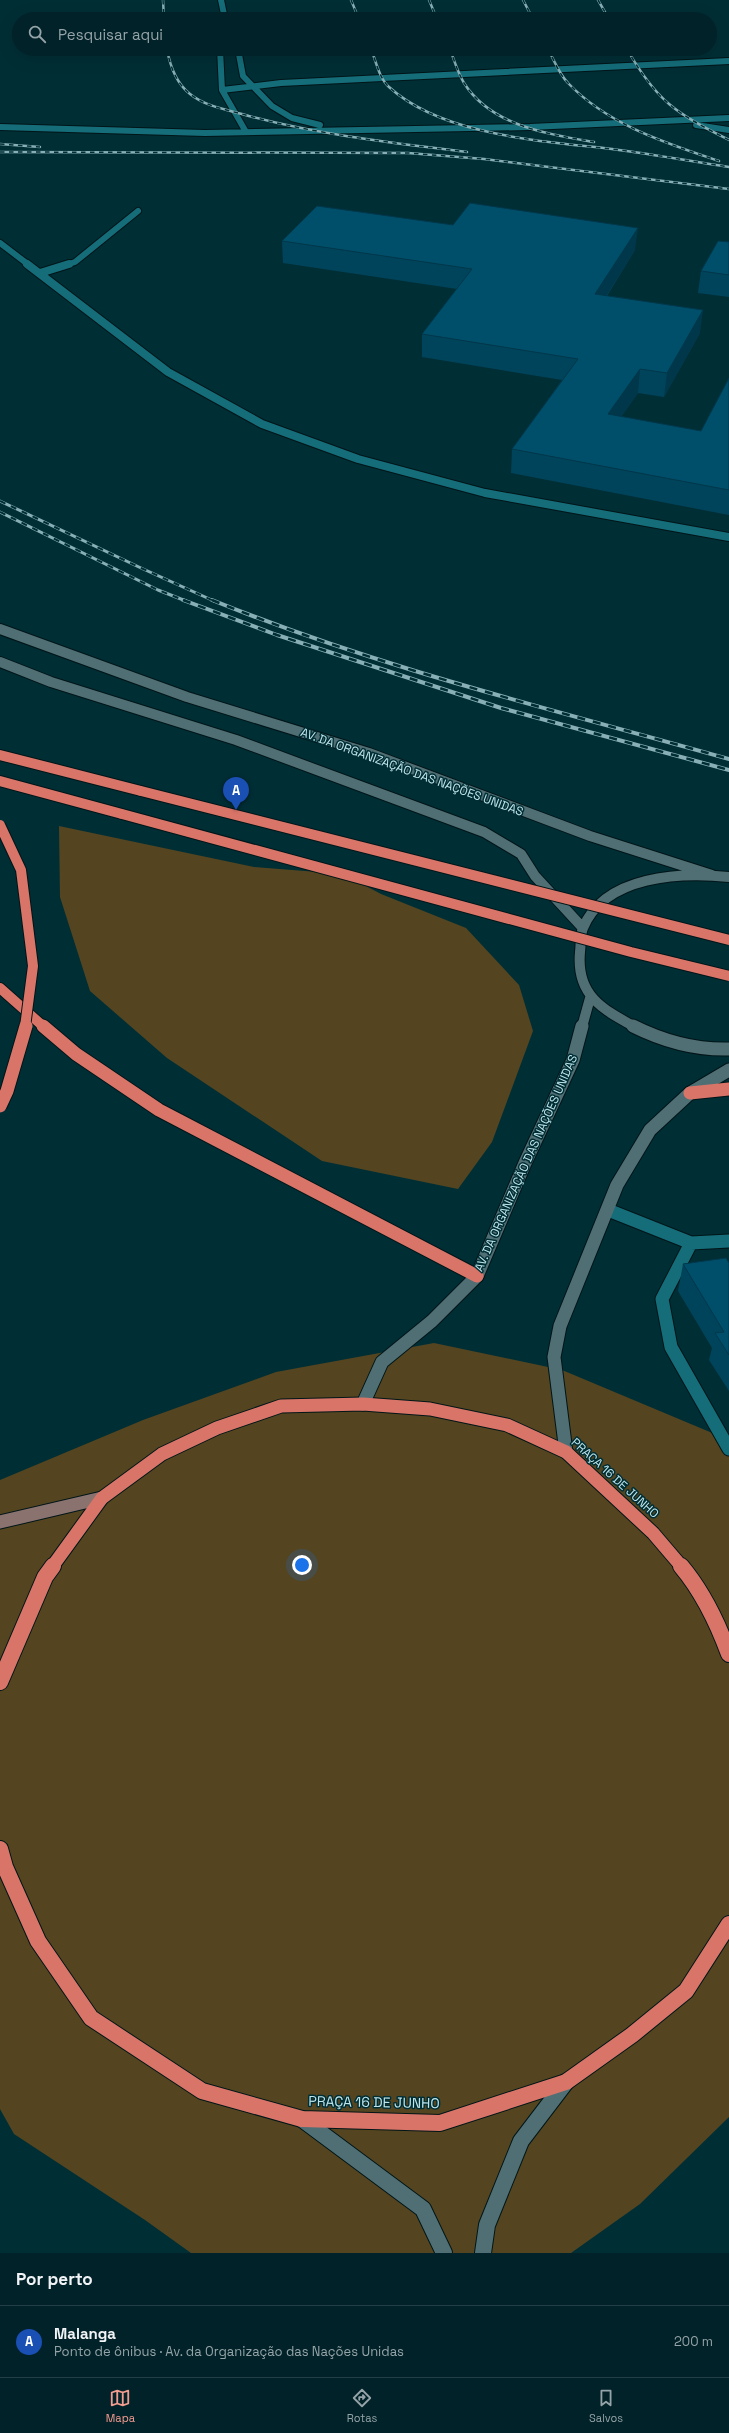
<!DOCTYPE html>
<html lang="pt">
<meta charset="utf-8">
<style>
:root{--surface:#002228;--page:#0a2a30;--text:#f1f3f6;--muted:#95a4a8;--line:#223f45;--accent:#f59c90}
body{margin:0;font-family:"Space Grotesk",sans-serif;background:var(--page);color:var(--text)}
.you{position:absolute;left:302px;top:1565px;width:14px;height:14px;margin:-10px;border:3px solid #fff;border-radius:50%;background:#1a73e8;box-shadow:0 0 0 6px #1a73e833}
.badge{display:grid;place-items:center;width:26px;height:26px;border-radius:50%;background:var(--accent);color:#fff;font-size:13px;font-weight:700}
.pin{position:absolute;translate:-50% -33px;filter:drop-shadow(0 1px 2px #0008)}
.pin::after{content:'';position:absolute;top:21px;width:14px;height:12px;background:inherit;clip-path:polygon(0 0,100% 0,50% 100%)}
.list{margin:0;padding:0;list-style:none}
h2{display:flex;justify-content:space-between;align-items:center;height:52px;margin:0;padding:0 16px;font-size:17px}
h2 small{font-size:13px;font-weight:400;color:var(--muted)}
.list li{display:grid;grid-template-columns:26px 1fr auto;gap:12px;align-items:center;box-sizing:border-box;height:72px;padding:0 16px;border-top:1px solid var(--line)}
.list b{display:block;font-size:15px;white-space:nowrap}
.list p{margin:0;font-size:13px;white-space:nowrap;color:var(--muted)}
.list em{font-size:13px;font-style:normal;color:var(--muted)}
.icon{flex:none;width:22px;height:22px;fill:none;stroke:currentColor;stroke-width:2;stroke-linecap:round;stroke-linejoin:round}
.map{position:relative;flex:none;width:729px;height:2253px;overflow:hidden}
.search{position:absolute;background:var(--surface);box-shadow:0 4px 16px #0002;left:12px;right:12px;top:12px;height:44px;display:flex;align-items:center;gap:10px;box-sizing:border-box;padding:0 14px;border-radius:22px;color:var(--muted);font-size:15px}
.sheet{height:124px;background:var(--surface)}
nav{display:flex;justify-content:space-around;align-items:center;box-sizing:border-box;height:56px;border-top:1px solid var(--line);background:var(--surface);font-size:11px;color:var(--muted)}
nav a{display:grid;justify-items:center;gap:2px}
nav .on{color:var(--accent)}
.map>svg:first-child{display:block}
</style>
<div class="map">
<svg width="729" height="2253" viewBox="0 0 729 2253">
<rect width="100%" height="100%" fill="#002e35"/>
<!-- green -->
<path fill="#544520" d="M 59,826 L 254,867 L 343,874 L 381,894 L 466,928 L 519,985 L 533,1031 L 492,1142 L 458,1189 L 322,1161 L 167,1058 L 90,991 L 60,897 Z
M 434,1343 L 562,1370 L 717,1435 L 729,1445 L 729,2117 L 640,2204 L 571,2253 L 191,2253 L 145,2220 L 14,2134 L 0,2109 L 0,1480 L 143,1420 L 276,1372 Z"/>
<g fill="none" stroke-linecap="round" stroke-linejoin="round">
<!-- lane-far2 casing -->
<g stroke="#001518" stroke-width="8">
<path id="lane-far2" d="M 221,0 L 225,19
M 220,49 L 222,90 L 246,132
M 238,49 L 243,76 L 272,106 L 292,118 L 320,125
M 222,90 L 281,83 L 729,61
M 696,125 L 729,130
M 0,127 L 205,133 L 530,127 L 729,118
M 0,243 L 29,265
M 66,265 L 75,262 L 138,211"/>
</g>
<!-- lane-far1 casing -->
<g stroke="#001518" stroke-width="10">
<path id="lane-far1" d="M 27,264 L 168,372 L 262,424 L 358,459 L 485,493 L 729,537
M 40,273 L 69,264"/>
</g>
<!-- lane casing -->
<g stroke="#001518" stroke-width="15">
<path id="lane" d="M 608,1210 L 691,1243 L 662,1299 L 671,1347 L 729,1449
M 691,1243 L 729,1241"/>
</g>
<!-- secondary-far2 casing -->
<g stroke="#001518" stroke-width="12">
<path id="secondary-far2" d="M 0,629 L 187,697 L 369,753 L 590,836 L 712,875
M 0,662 L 51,682 L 236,740 L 484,832 L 521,854 L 535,876 L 582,927
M 582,1027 L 590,998
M 635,1027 C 602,1009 576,995 580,952 C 581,945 580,935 583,928 C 605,875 681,872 729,877"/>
</g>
<!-- secondary-far1 casing -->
<g stroke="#001518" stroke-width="15">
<path id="secondary-far1" d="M 633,1026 C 663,1041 696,1050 729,1049
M 363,1404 L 382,1362 L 432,1321 L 477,1276 L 525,1163 L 573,1060 L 582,1026
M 566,1452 L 554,1357 L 560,1326 L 617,1185 L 650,1130 L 690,1093 L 729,1070"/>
</g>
<!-- secondary casing -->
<g stroke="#001518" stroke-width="18">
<path id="secondary" d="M 302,2119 L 423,2209 L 444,2253
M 483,2253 L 487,2225 L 521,2141 L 566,2082"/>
</g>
<!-- primary casing -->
<g stroke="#001518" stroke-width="15">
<path id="primary" d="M 0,1522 L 102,1498"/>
</g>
<!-- highway-far2 casing -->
<g stroke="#001518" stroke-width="12">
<path id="highway-far2" d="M 0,755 L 141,791
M 0,781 L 122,814
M 0,988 L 44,1027"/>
</g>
<!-- highway-far1 casing -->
<g stroke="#001518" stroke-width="15">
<path id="highway-far1" d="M 43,1026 L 76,1054 L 159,1110 L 477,1276
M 690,1093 L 729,1089
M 52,1567 L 102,1498 L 162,1454 L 217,1428 L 281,1406 L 363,1404 L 430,1409 L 507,1425 L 566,1452 L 653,1533 L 682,1567"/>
</g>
<!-- highway casing -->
<g stroke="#001518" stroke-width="18">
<path id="highway" d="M 681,1566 C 702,1591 718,1624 729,1654
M 0,1682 L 45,1577 L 53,1566
M 0,1849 L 5,1867 L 38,1941 L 91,2018 L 202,2091 L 302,2119 L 440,2123 L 566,2082 L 632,2035 L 686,1991 L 729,1924"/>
</g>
<!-- lane-far2 -->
<use href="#lane-far2" stroke="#146d79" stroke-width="6"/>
<!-- lane-far1 -->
<use href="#lane-far1" stroke="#146d79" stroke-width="8"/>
<!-- lane -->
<use href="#lane" stroke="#146d79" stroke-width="13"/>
<!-- secondary-far2 -->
<use href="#secondary-far2" stroke="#4f6f74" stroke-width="10"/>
<!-- secondary-far1 -->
<use href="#secondary-far1" stroke="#4f6f74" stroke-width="13"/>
<!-- secondary -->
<use href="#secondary" stroke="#4f6f74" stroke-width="16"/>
<!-- primary -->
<use href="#primary" stroke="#8a726f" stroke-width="13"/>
<!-- highway-far2 -->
<use href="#highway-far2" stroke="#d97568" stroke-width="10"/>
<!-- highway-far1 -->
<use href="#highway-far1" stroke="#d97568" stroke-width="13"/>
<!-- highway -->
<use href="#highway" stroke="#d97568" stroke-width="16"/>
<!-- rail-far2 casing -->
<g stroke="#87afb5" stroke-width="2.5">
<path id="rail-far2" d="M 163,0 L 164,19
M 351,0 L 359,19
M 429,0 L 437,19
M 523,0 L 533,19
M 598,0 L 609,19
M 167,49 C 170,66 176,83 190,94 C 206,107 229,110 249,116 C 320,135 394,143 467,152
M 371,49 C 376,61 379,78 389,87 C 443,136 543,141 612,149 C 651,154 690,161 729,167
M 450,49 C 454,60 458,73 464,83 C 491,126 548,134 594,142
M 548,49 C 554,60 559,74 568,83 C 608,125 666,143 719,161
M 627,49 C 657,102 676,113 729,140
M 0,144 L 40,147
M 0,152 L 408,153 L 484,159 L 729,189"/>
</g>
<!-- rail-far1 casing -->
<g stroke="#87afb5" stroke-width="3">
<path id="rail-far1" d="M 0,501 L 141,568 L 214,601
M 0,512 L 158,590 L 186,601"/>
</g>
<!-- rail casing -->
<g stroke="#87afb5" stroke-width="4">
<path id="rail" d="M 183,600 L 277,635 L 501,708 L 729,770
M 212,600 C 379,668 555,710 729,759"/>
</g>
<!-- rail-far2 -->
<use href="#rail-far2" stroke="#002e35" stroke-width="1.5" stroke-dasharray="4.5" stroke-linecap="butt"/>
<!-- rail-far1 -->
<use href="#rail-far1" stroke="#002e35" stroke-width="2" stroke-dasharray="6" stroke-linecap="butt"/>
<!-- rail -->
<use href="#rail" stroke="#002e35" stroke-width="2.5" stroke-dasharray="8" stroke-linecap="butt"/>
<!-- highway-bridge-far1 casing -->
<g stroke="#001518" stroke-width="12" stroke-linecap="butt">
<path id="highway-bridge-far1" d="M 141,791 L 729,940
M 122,814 L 631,952 L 729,976
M 0,825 L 21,870 L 33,966 L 25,1027"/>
</g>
<!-- highway-bridge casing -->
<g stroke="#001518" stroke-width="15" stroke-linecap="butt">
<path id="highway-bridge" d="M 0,1106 L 7,1091 L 26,1026"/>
</g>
<!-- highway-bridge-far1 -->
<use href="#highway-bridge-far1" stroke="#d97568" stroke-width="10"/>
<!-- highway-bridge -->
<use href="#highway-bridge" stroke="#d97568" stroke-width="13"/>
</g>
<!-- wall -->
<path fill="#00445b" d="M 282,241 L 635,250 L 607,296 L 700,333 L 664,397 L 638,393 L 621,417 L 701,431 L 729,378 L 729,515 L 511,473 L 512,449 L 562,380 L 422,357 L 422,334 L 457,289 L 283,263 Z
M 729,242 L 729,297 L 698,293 L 701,271 Z
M 729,1263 L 729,1391 L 709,1360 L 712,1348 L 678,1291 L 683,1264 Z"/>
<!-- shaded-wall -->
<path fill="#00374a" d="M 638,228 L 635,250 L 593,317 L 595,294 Z
M 703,310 L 700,333 L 664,397 L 667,373 Z
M 640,369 L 638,393 L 606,438 L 608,414 Z"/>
<!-- building -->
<path fill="#004f6a" stroke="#00374a" d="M 470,203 L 638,228 L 595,294 L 703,310 L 667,373 L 640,369 L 608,414 L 701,431 L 729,378 L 729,490 L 512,449 L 578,359 L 422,334 L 472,269 L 282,241 L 317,206 L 453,225 Z
M 718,241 L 729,242 L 729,275 L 701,271 Z
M 726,1258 L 729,1263 L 729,1355 L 715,1333 L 724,1332 L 683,1264 Z"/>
<g text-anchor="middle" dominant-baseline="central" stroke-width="3" stroke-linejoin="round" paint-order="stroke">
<!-- street labels -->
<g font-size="12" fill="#bfe5eb" stroke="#002e35">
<text transform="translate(412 772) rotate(20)">AV. DA ORGANIZAÇÃO DAS NAÇÕES UNIDAS</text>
<text transform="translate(526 1163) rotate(-66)">AV. DA ORGANIZAÇÃO DAS NAÇÕES UNIDAS</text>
<text transform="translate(615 1478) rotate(42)">PRAÇA 16 DE JUNHO</text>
</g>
<!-- near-street labels -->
<g font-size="14" fill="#bfe5eb" stroke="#002e35">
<text transform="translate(374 2102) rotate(1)">PRAÇA 16 DE JUNHO</text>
</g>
</g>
</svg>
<div class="you"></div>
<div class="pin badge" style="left:236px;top:810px;background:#1a4fb4">A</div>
<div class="search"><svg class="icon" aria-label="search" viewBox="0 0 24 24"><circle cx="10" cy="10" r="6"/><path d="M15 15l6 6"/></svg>Pesquisar aqui</div>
</div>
<section class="sheet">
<h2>Por perto<small></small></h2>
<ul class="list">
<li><span class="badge" style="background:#1a4fb4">A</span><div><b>Malanga</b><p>Ponto de ônibus · Av. da Organização das Nações Unidas</p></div><em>200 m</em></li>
</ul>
</section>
<nav>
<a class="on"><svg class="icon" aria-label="map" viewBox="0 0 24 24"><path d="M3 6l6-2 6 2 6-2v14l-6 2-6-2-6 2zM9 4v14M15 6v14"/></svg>Mapa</a>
<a><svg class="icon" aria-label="directions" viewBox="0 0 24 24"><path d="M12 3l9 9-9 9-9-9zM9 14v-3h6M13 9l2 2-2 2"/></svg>Rotas</a>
<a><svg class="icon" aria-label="saved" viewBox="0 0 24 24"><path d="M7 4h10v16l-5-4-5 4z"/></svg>Salvos</a>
</nav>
